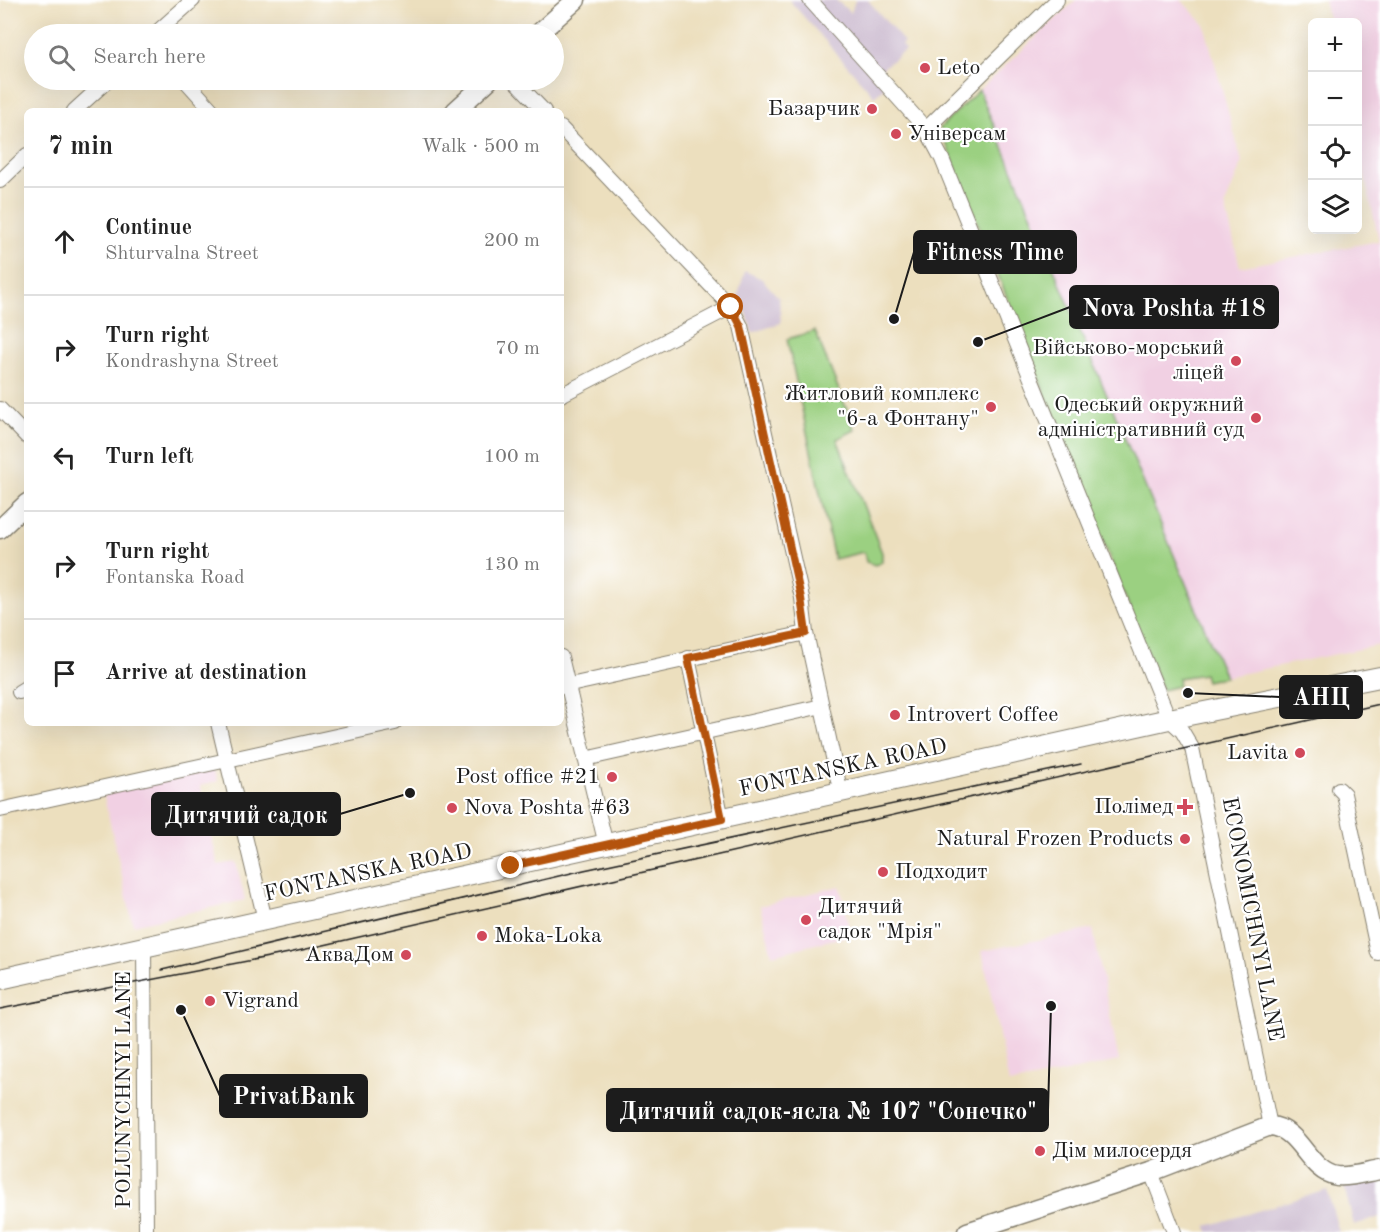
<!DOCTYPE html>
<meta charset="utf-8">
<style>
:root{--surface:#fff;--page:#f6f6f6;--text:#222;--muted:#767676;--line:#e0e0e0}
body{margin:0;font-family:"Old Standard TT",serif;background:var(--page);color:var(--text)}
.controls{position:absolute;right:18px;top:18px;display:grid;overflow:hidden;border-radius:9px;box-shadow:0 6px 24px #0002}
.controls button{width:54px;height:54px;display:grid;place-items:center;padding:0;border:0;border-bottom:2px solid var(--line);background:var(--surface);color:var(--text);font:30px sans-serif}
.stop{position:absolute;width:18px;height:18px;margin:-14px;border:4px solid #b45309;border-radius:50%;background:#fff}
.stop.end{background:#b45309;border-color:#fff;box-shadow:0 2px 6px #0008}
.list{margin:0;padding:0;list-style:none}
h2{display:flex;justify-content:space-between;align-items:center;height:78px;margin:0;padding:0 24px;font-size:26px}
h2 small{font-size:20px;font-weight:400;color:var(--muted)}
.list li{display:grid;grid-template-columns:39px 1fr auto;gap:18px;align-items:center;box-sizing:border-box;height:108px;padding:0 24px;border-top:2px solid var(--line)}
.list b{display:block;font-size:22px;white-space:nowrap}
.list p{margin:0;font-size:20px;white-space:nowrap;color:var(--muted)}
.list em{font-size:20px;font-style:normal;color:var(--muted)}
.icon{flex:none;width:33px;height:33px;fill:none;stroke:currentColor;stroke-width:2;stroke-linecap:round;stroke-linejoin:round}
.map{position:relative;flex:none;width:1380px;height:1232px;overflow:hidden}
.search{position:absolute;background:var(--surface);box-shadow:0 6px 24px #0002;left:24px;top:24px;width:540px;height:66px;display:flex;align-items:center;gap:15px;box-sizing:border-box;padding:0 21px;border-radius:33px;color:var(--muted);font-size:22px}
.panel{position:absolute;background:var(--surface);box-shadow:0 6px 24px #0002;left:24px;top:108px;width:540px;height:618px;border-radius:9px}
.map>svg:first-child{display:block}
</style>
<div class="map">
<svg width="1380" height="1232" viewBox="0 0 1380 1232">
<rect width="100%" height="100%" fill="#fff"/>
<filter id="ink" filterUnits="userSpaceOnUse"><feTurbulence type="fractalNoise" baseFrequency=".0167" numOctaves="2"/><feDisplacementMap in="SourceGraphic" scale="12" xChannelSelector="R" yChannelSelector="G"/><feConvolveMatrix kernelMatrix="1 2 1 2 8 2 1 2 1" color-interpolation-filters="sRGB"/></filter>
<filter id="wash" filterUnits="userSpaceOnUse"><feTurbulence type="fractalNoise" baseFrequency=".008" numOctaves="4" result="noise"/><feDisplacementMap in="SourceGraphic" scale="24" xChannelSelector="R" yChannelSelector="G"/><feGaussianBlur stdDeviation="1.35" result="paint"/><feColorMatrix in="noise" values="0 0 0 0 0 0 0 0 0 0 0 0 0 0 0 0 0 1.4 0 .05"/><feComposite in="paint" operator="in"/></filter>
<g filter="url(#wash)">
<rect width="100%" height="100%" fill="#ecdfbe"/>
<!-- built -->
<path fill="#f1d0e3" d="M 1076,0 L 1181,0 L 1204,24 L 1242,162 L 1225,205 L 1240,267 L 1379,241 L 1358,146 L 1358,22 L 1329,22 L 1324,0 L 1380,0 L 1380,645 L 1225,677 L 979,90 Z
M 214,767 L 218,781 L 200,786 L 218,865 L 236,862 L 245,900 L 133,925 L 103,792 Z
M 840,886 L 851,935 L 772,955 L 760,906 Z
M 1093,929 L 1119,1061 L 1009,1084 L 982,951 Z"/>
<!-- industrial -->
<path fill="#cebed1" d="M 789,0 L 836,0 L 851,13 L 855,0 L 868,0 L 904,42 L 901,45 L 905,50 L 879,71 L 890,83 L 874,96 Z
M 745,271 L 762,279 L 779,298 L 781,323 L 752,333 L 747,313 L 736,302 Z
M 1380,1177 L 1380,1217 L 1354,1225 L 1343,1183 Z
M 1327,1190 L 1339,1232 L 1208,1232 L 1207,1226 Z"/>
<!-- green -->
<path fill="#9bd081" stroke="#5c764e" stroke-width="1.5" d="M 979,90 L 1225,677 L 1206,681 L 1204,674 L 1178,678 L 1179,686 L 1162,690 L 940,128 Z
M 815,331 L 855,430 L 837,439 L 882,553 L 882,562 L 875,565 L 866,562 L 864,552 L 834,559 L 787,339 Z"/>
</g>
<g filter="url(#ink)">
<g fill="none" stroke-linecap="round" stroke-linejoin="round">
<!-- minor casing -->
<g stroke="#847e6d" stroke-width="16">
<path id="minor" d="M 810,0 L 926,129 L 942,159 L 1169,719 L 1182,731 L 1192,748 L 1270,1126
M 155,34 L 193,0
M 185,80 L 213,111
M 514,80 L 544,111
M 74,111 L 108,80
M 561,128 L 731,307 L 741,326 L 802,598 L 806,633 L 841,794
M 926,129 L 1057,0
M 0,181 L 27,155
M 561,395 L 731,307
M 0,409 L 27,437
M 561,657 L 606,845
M 688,658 L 722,819
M 561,687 L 806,633
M 19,692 L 27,687
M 218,723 L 265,920
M 585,759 L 822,706
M 1339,789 L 1344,794 L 1378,953
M 0,810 L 395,723
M 144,947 L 146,1232
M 1151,1172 L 1174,1232"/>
</g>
<!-- tertiary casing -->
<g stroke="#847e6d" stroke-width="21">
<path id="tertiary" d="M 538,34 L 576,0
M 455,111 L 489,80
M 0,529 L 27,503
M 967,1232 L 1151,1172 L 1270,1126 C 1301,1128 1307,1171 1337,1176 C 1349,1178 1368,1172 1380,1170"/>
</g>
<!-- secondary casing -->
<g stroke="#847e6d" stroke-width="22">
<path id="secondary" d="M 0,979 L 1169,719 L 1380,677"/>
</g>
<!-- minor -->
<use href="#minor" stroke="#fff" stroke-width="14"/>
<!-- tertiary -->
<use href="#tertiary" stroke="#fff" stroke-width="18"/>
<!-- secondary -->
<use href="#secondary" stroke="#fff" stroke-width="20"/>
<!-- tram -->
<path stroke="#1c1c1c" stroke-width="1.5" d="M 162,970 L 584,870 L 1081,764
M 0,1009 L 289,953 L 1380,704"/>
</g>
</g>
<g fill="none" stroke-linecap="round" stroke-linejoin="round" filter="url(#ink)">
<!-- route -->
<path stroke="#b45309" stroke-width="8" d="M 511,866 L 722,819 L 688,658 L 806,633 L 801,598 L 741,326 L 731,307"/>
</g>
<!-- markers -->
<g fill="#d1495b" stroke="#fff" stroke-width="2">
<circle cx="925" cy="68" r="6"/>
<circle cx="872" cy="109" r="6"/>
<circle cx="896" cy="134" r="6"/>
<circle cx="1236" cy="361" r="6"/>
<circle cx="991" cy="407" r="6"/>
<circle cx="1256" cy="418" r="6"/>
<circle cx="895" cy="715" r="6"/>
<circle cx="1300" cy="753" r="6"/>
<circle cx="612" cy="777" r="6"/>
<path d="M1182 798h6v6h6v6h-6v6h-6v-6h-6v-6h6z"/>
<circle cx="452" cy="808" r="6"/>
<circle cx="1185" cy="839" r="6"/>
<circle cx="883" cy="872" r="6"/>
<circle cx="806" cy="920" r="6"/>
<circle cx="482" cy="936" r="6"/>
<circle cx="406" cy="955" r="6"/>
<circle cx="210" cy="1001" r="6"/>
<circle cx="1040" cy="1151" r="6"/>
</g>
<g text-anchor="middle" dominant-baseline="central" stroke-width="4.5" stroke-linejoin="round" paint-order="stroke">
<!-- poi labels -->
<g font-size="22" fill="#1c1c1c" stroke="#fff" text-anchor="start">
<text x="937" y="68">Leto</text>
<text x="860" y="109" text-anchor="end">Базарчик</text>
<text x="908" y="134">Універсам</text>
<text x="1224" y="348" text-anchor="end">Військово-морський<tspan x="1224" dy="25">ліцей</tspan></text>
<text x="979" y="394" text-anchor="end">Житловий комплекс<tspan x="979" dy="25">"6-а Фонтану"</tspan></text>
<text x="1244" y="405" text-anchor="end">Одеський окружний<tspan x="1244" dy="25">адміністративний суд</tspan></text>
<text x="907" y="715">Introvert Coffee</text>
<text x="1288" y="753" text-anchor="end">Lavita</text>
<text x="600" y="777" text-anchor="end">Post office #21</text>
<text x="1173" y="807" text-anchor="end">Полімед</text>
<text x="464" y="808">Nova Poshta #63</text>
<text x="1173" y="839" text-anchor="end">Natural Frozen Products</text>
<text x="895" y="872">Подходит</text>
<text x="818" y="907">Дитячий<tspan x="818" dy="25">садок "Мрія"</tspan></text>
<text x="494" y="936">Moka-Loka</text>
<text x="394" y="955" text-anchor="end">АкваДом</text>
<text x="222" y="1001">Vigrand</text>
<text x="1052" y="1151">Дім милосердя</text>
</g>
<!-- street labels -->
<g font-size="22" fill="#1c1c1c" stroke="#fff">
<text transform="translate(843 768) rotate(-12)">FONTANSKA ROAD</text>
<text transform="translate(368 873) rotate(-12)">FONTANSKA ROAD</text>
<text transform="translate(1252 919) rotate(79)">ECONOMICHNYI LANE</text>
<text transform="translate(124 1090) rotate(-90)">POLUNYCHNYI LANE</text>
</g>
</g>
<!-- callouts -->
<path fill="none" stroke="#1c1c1c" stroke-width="2" d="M894 319L914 252M978 342L1070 307M1188 693L1280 697M410 793L340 814M181 1010L220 1096M1051 1006L1048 1110"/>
<g fill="#1c1c1c" stroke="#fff" stroke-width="2">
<circle cx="894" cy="319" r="6"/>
<circle cx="978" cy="342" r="6"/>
<circle cx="1188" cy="693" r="6"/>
<circle cx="410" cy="793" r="6"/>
<circle cx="181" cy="1010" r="6"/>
<circle cx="1051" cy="1006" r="6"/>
</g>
<g fill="#1c1c1c" stroke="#1c1c1c" stroke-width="2">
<rect x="914" y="231" width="162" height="42" rx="6"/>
<rect x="1070" y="286" width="208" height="42" rx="6"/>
<rect x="1280" y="676" width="82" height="42" rx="6"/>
<rect x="152" y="793" width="188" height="42" rx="6"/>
<rect x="220" y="1075" width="147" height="42" rx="6"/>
<rect x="607" y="1089" width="441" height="42" rx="6"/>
</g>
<g font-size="24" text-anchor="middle" font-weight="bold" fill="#fff">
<text x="995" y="260">Fitness Time</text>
<text x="1174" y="316">Nova Poshta #18</text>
<text x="1321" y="705">АНЦ</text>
<text x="246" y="823">Дитячий садок</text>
<text x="294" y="1104">PrivatBank</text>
<text x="828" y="1119">Дитячий садок-ясла № 107 "Сонечко"</text>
</g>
</svg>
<div class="controls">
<button>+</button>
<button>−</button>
<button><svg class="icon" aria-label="locate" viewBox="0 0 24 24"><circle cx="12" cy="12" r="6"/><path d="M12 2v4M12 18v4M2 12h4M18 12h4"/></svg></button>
<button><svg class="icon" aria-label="layers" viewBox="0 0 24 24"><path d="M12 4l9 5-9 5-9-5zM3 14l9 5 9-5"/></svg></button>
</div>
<div class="stop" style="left:731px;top:307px"></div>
<div class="stop end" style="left:511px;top:866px"></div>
<div class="search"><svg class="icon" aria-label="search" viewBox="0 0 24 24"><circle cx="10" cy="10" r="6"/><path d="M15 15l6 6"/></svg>Search here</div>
<section class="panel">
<h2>7 min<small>Walk · 500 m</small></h2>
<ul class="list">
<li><svg class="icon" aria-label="ahead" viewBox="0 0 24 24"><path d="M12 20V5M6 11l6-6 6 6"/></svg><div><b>Continue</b><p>Shturvalna Street</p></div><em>200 m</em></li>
<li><svg class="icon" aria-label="right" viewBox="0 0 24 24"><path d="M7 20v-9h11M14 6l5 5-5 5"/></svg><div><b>Turn right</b><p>Kondrashyna Street</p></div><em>70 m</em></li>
<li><svg class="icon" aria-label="left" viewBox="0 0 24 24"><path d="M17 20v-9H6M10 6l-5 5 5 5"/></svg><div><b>Turn left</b></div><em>100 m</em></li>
<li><svg class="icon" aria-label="right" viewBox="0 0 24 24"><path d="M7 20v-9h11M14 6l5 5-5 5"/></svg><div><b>Turn right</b><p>Fontanska Road</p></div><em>130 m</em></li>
<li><svg class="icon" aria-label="arrive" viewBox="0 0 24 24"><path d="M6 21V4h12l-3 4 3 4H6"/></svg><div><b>Arrive at destination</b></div></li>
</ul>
</section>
</div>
